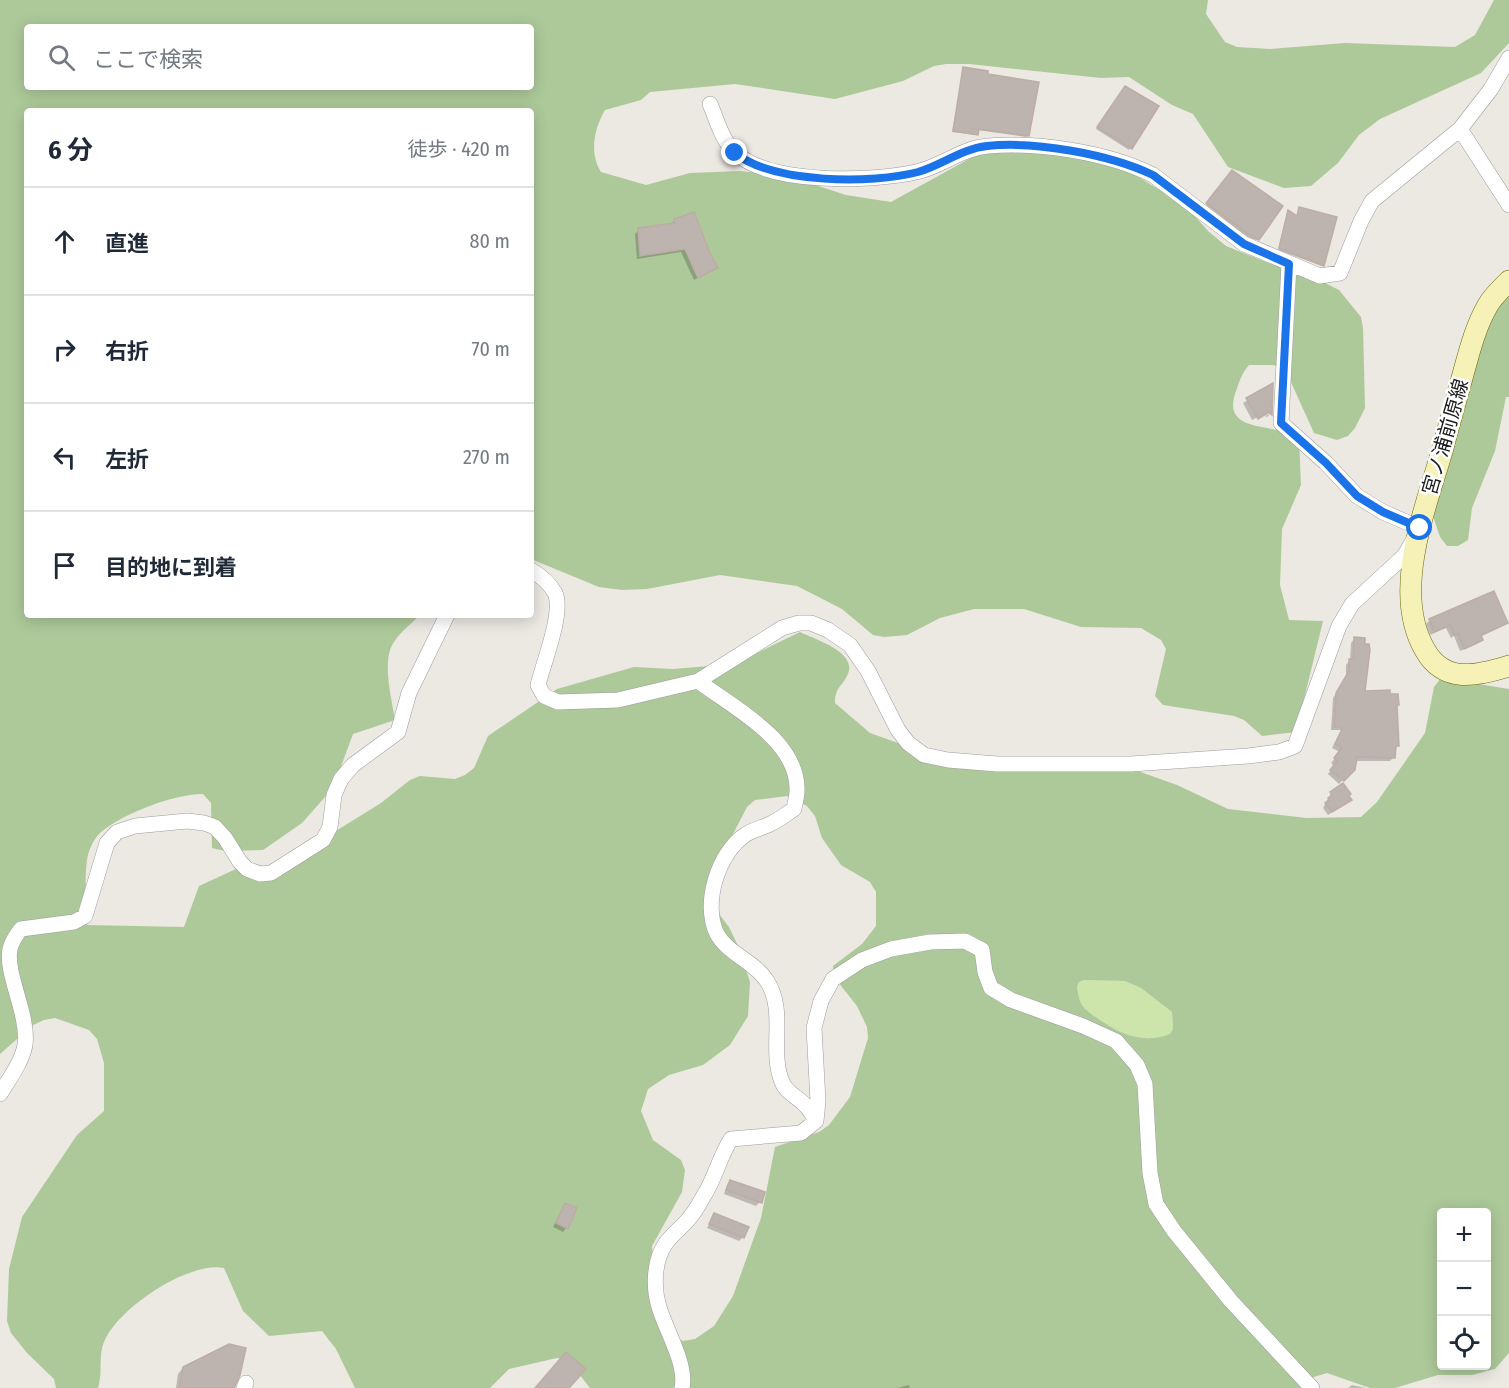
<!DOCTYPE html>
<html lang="ja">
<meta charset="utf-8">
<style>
:root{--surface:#fff;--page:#f2f2f3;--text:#1f2937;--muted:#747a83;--line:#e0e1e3}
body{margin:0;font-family:"Fira Sans Condensed","Noto Sans JP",sans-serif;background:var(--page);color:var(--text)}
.controls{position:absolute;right:18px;bottom:18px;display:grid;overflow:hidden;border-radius:6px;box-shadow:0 3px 15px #0003}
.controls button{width:54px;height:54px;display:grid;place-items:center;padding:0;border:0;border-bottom:2px solid var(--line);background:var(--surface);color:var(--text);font:30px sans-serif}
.stop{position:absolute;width:18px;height:18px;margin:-14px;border:4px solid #1a73e8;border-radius:50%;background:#fff}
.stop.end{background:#1a73e8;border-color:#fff;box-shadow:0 2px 6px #0008}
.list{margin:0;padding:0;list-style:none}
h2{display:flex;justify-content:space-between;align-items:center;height:78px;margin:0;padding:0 24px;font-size:26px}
h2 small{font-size:20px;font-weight:400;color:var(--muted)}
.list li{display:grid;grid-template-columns:39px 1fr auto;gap:18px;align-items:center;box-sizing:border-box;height:108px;padding:0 24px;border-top:2px solid var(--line)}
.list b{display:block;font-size:22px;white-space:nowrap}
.list em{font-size:20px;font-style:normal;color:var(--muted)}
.icon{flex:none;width:33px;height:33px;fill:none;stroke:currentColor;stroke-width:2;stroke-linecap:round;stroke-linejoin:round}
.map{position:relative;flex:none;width:1509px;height:1388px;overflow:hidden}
.search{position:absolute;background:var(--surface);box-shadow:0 3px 15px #0003;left:24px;top:24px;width:510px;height:66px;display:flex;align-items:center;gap:15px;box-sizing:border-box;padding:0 21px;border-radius:6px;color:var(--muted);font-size:22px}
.panel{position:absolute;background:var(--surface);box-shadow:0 3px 15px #0003;left:24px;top:108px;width:510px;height:510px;border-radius:6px}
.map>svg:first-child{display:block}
</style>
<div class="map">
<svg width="1509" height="1388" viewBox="0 0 1509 1388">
<rect width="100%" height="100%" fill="#ece8e2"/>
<!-- grass -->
<path fill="#cde4aa" d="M 1085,980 L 1125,981 L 1141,988 L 1172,1012 L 1173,1029 L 1170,1034 C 1144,1044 1122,1035 1100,1020 C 1094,1016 1086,1011 1082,1005 C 1079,1000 1078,992 1077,987 L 1079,982 Z"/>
<!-- forest -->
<path fill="#adc999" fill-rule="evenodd" d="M 0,0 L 1208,0 L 1206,14 L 1225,42 L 1237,47 L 1270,49 L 1345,43 L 1455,47 L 1475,35 L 1494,0 L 1509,0 L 1509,43 L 1481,73 L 1380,119 L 1359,135 L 1338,163 L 1311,186 L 1284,188 L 1228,167 L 1193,114 L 1172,105 L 1129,77 L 1101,78 L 969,64 L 946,64 L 934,66 L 903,81 L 835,99 L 735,84 L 650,92 L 641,100 L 605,110 C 594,129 589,153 601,172 L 646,185 L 690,173 L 740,171 L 788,176 L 846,195 L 891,202 L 978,154 L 1062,150 L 1109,159 L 1186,206 L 1208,231 L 1226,246 L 1273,265 L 1309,275 L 1339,290 L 1361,317 L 1363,328 L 1365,408 L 1355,428 L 1348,436 L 1337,440 L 1314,433 L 1285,369 L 1273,365 L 1249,365 C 1241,374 1239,383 1235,394 C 1222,435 1277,422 1299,438 L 1301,485 L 1282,529 L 1280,585 L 1289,620 L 1323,621 L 1296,732 L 1262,736 L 1244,720 L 1234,716 L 1163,705 L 1155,696 L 1166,649 L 1161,640 L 1141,628 L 1081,627 L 1024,609 L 974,609 L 940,618 L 907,635 L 884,637 L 873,635 L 842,609 L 797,586 L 720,575 L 647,589 L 622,590 L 599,587 L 531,559 L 531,111 L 27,111 L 27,615 L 420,615 C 412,623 400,632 394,642 C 381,660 392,700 395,720 L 353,734 L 333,788 L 302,823 L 263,850 L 225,851 L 212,848 L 211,803 L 203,794 C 174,794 124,813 101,832 C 94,838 88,851 87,860 C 84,881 87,904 87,925 L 184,927 L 199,886 L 236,869 L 268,867 L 310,847 L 381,803 L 410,780 L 420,776 L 455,779 L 465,775 L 474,768 L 488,736 L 557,689 L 634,667 L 673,669 L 734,664 L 800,632 C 816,640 857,652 848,674 C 842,687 835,687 835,703 L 870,733 L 943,759 L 1121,765 L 1177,785 L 1228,809 L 1306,818 L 1361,817 L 1377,802 L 1425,733 L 1434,687 L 1441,678 L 1509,689 L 1509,1353 L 1495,1369 L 1472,1375 L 1438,1375 L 1395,1388 L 1370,1388 L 1327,1373 L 1304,1380 L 1311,1388 L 590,1388 L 568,1360 L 557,1358 L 509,1369 L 490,1388 L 355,1388 L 336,1349 L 322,1331 L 269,1336 L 243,1311 L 224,1268 C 188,1261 117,1309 104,1342 C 98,1355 103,1373 98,1388 L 56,1388 L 54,1379 L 27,1353 L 11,1333 L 7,1321 L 9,1269 L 22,1217 L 77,1135 L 104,1111 L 104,1063 L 97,1039 L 89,1030 L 55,1018 L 44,1020 L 33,1025 L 0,1054 ZM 27,27 L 531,27 L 531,87 L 27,87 ZM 787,796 L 807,806 L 815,816 L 822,838 L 841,865 L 870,882 L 876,892 L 876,926 L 862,944 L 833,966 L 834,977 L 857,1006 L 867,1027 L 868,1038 L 850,1097 L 829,1125 L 819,1132 L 775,1147 L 761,1218 L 733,1296 L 714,1326 L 695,1339 L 683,1341 L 673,1336 L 657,1316 L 652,1246 L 682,1192 L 685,1170 L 681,1160 L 653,1140 L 641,1111 L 648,1089 L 669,1075 L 703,1065 L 730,1045 L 748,1016 L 750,982 L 739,948 L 729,927 L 710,902 L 705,888 L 747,807 L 755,800 ZM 1084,980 L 1125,981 L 1141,988 L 1172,1012 L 1173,1029 L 1170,1034 C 1144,1044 1122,1035 1100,1020 C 1094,1016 1086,1011 1082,1005 C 1079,1000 1078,992 1077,987 L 1079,982 ZM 1442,1212 L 1486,1212 L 1486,1366 L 1442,1366 Z
M 1509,282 L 1509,397 L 1506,397 L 1495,451 L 1472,508 L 1468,540 L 1458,546 L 1447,546 L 1440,537 L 1433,516 L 1475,335 Z"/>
<!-- shadow -->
<path fill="#0003" d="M 964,68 L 1028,135 L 1026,137 L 977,130 L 975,135 L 952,132 Z
M 1123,90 L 1157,106 L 1129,150 L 1096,129 Z
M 1232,172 L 1258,239 L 1256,240 L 1247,237 L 1206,205 Z
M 1299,209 L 1323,265 L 1322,266 L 1278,250 L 1287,213 L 1288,212 L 1296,217 Z
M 675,220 L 716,268 L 694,280 L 681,252 L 637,259 L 635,234 L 639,230 L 670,225 Z
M 1272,385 L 1270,414 L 1267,417 L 1265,416 L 1269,414 L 1269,411 L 1252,420 L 1243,403 Z
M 1493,593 L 1506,623 L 1503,626 L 1480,637 L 1481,640 L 1477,644 L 1460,651 L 1454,636 L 1451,638 L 1446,628 L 1430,635 L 1426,624 L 1430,620 Z
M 1354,639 L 1363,693 L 1395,706 L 1398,746 L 1394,749 L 1394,757 L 1390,761 L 1355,761 L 1354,769 L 1339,784 L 1328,774 L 1334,766 L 1331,763 L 1340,752 L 1332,748 L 1341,730 L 1331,730 L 1333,698 L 1346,677 L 1346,665 L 1350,660 L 1351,643 Z
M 1331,793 L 1347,796 L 1346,804 L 1328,815 L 1323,808 Z
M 730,1181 L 760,1202 L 756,1206 L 724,1194 L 727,1185 Z
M 566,1205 L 566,1228 L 563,1232 L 553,1227 L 562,1209 Z
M 714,1215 L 743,1237 L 739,1241 L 707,1228 Z
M 183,1368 L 234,1388 L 176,1388 L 178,1374 Z
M 909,1385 L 910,1388 L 897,1388 Z
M 1352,1385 L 1366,1388 L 1348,1388 Z"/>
<!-- building -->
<path fill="#bdb3af" stroke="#bdada5" stroke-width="1.5" d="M 963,67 L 988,71 L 988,74 L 1039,82 L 1029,136 L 979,129 L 978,135 L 953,131 Z
M 1125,86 L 1159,106 L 1132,149 L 1097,127 Z
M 1232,170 L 1283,206 L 1259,240 L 1249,235 L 1206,203 Z
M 1299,207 L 1337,217 L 1324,266 L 1279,248 L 1288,210 L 1297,216 Z
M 694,212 L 710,253 L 718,268 L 698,278 L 685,249 L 640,256 L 638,228 L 675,223 L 674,219 Z
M 1273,383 L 1272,415 L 1269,412 L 1258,419 L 1246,398 Z
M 1494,591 L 1508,623 L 1481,635 L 1483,640 L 1464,649 L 1458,634 L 1454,635 L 1450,625 L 1434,632 L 1429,619 Z
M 1354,637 L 1365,638 L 1365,644 L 1369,644 L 1370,650 L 1365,691 L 1390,690 L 1390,694 L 1398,694 L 1399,705 L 1397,705 L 1399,746 L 1396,746 L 1395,758 L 1357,757 L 1355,770 L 1344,781 L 1330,770 L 1337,761 L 1334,758 L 1342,747 L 1335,744 L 1343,727 L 1334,727 L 1336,693 L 1349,671 L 1349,659 L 1354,659 Z
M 1343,783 L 1351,794 L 1349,796 L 1352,800 L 1332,812 L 1325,803 L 1329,800 L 1328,798 L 1332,795 L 1330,792 Z
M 730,1180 L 765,1192 L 762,1203 L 726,1190 Z
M 565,1203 L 577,1208 L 568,1229 L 556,1223 Z
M 714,1213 L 749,1227 L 744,1238 L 709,1224 Z
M 229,1344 L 246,1348 L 240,1375 L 234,1388 L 179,1388 L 183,1367 Z
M 566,1352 L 586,1369 L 569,1388 L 535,1388 Z"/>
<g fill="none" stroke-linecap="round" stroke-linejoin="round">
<!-- minor casing -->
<g stroke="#9d9d9d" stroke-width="16">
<path id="minor" d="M 710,104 C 717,120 722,141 735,152 C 768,185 872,182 916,172 C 941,167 961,148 988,146 C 1039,142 1107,152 1153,175 L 1244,244 L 1320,276 L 1340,273 L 1361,221 L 1372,201 L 1460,129 L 1491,89 L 1509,58
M 1460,129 L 1509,205
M 531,570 C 541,576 549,582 555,593 C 564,612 543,664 538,685 L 544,696 L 558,702 L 618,700 L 698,681 L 782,628 L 799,623 L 811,623 L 828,630 L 850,645 L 868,671 L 898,730 L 908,743 L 924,755 L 948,760 L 997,764 L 1131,764 L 1248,756 L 1279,752 L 1295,746 L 1339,626 L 1352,604 L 1405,555 L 1420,528 L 1383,512 L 1357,496 L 1326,463 L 1281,423 L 1289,264
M 698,681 C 732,707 799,740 797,791 C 797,797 795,803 794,809 C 786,814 779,820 770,824 C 762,828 752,830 745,835 C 718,853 702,904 717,934 C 728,954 754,961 767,981 C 787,1012 768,1052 783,1084 C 787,1093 799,1098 806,1106 C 810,1110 813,1116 816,1121
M 0,1094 C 9,1079 22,1062 25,1045 C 29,1014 5,974 10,949 C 12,941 16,935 21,929 L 74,922 L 85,916 L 107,843 L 117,832 L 135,826 L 187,821 L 204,823 L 215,827 L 225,838 L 240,862 L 247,869 L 260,874 L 271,873 L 323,840 L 330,827 L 334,795 L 341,779 L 353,765 L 398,732 L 409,693 L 447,615
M 244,1388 L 246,1383
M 682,1388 C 687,1365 667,1332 660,1310 C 653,1290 653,1261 666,1243 C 673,1233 684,1226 691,1216 C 697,1209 701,1200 706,1192 C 716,1175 720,1156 731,1139 L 801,1133 L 816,1121 L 818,1101 L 814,1028 L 821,1001 L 833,979 L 862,960 L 891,949 L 930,942 L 965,941 L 982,950 L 985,972 L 991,988 L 1011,1000 L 1083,1026 L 1116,1041 L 1137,1065 L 1145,1084 L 1150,1173 L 1156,1204 L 1174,1231 L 1231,1301 L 1312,1388"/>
</g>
<!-- secondary casing -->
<g stroke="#6a690b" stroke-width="22">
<path id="secondary" d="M 1509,281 C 1502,288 1493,296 1488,305 C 1475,327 1469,353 1462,378 C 1456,401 1449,424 1443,448 C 1426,507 1391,592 1425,650 C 1444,684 1477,676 1509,666"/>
</g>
<!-- minor -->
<use href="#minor" stroke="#fff" stroke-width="15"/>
<!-- secondary -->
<use href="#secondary" stroke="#f5f1b7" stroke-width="21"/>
</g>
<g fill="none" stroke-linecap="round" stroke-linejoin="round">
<!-- route -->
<path stroke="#1a73e8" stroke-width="8" d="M 735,153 C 774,184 872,184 918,172 C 942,165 961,149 987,146 C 1035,141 1109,154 1153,175 L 1244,244 L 1289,264 L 1281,423 L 1326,463 L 1357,496 L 1383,512 L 1420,528"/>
</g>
<g text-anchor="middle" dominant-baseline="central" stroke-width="5" stroke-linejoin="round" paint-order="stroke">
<!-- street labels -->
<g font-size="20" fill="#1c1c1c" stroke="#fff">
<text transform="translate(1445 437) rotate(-74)">宮ノ浦前原線</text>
</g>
</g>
</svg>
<div class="controls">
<button>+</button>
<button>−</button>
<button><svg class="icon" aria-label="locate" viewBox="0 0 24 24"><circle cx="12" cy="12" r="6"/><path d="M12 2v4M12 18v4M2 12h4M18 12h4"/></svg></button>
</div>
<div class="stop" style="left:1420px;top:528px"></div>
<div class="stop end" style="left:735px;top:153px"></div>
<div class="search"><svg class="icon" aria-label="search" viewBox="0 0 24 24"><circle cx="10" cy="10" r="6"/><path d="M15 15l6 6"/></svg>ここで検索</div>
<section class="panel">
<h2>6 分<small>徒歩 · 420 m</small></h2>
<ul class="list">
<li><svg class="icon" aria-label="ahead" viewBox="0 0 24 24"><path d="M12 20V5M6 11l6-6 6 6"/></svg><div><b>直進</b></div><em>80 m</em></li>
<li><svg class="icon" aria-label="right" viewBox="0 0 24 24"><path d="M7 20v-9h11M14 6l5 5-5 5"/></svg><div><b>右折</b></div><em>70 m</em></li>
<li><svg class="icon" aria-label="left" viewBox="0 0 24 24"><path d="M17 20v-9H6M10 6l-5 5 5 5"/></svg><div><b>左折</b></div><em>270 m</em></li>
<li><svg class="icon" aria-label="arrive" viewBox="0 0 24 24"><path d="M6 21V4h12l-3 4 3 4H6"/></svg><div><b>目的地に到着</b></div></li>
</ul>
</section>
</div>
